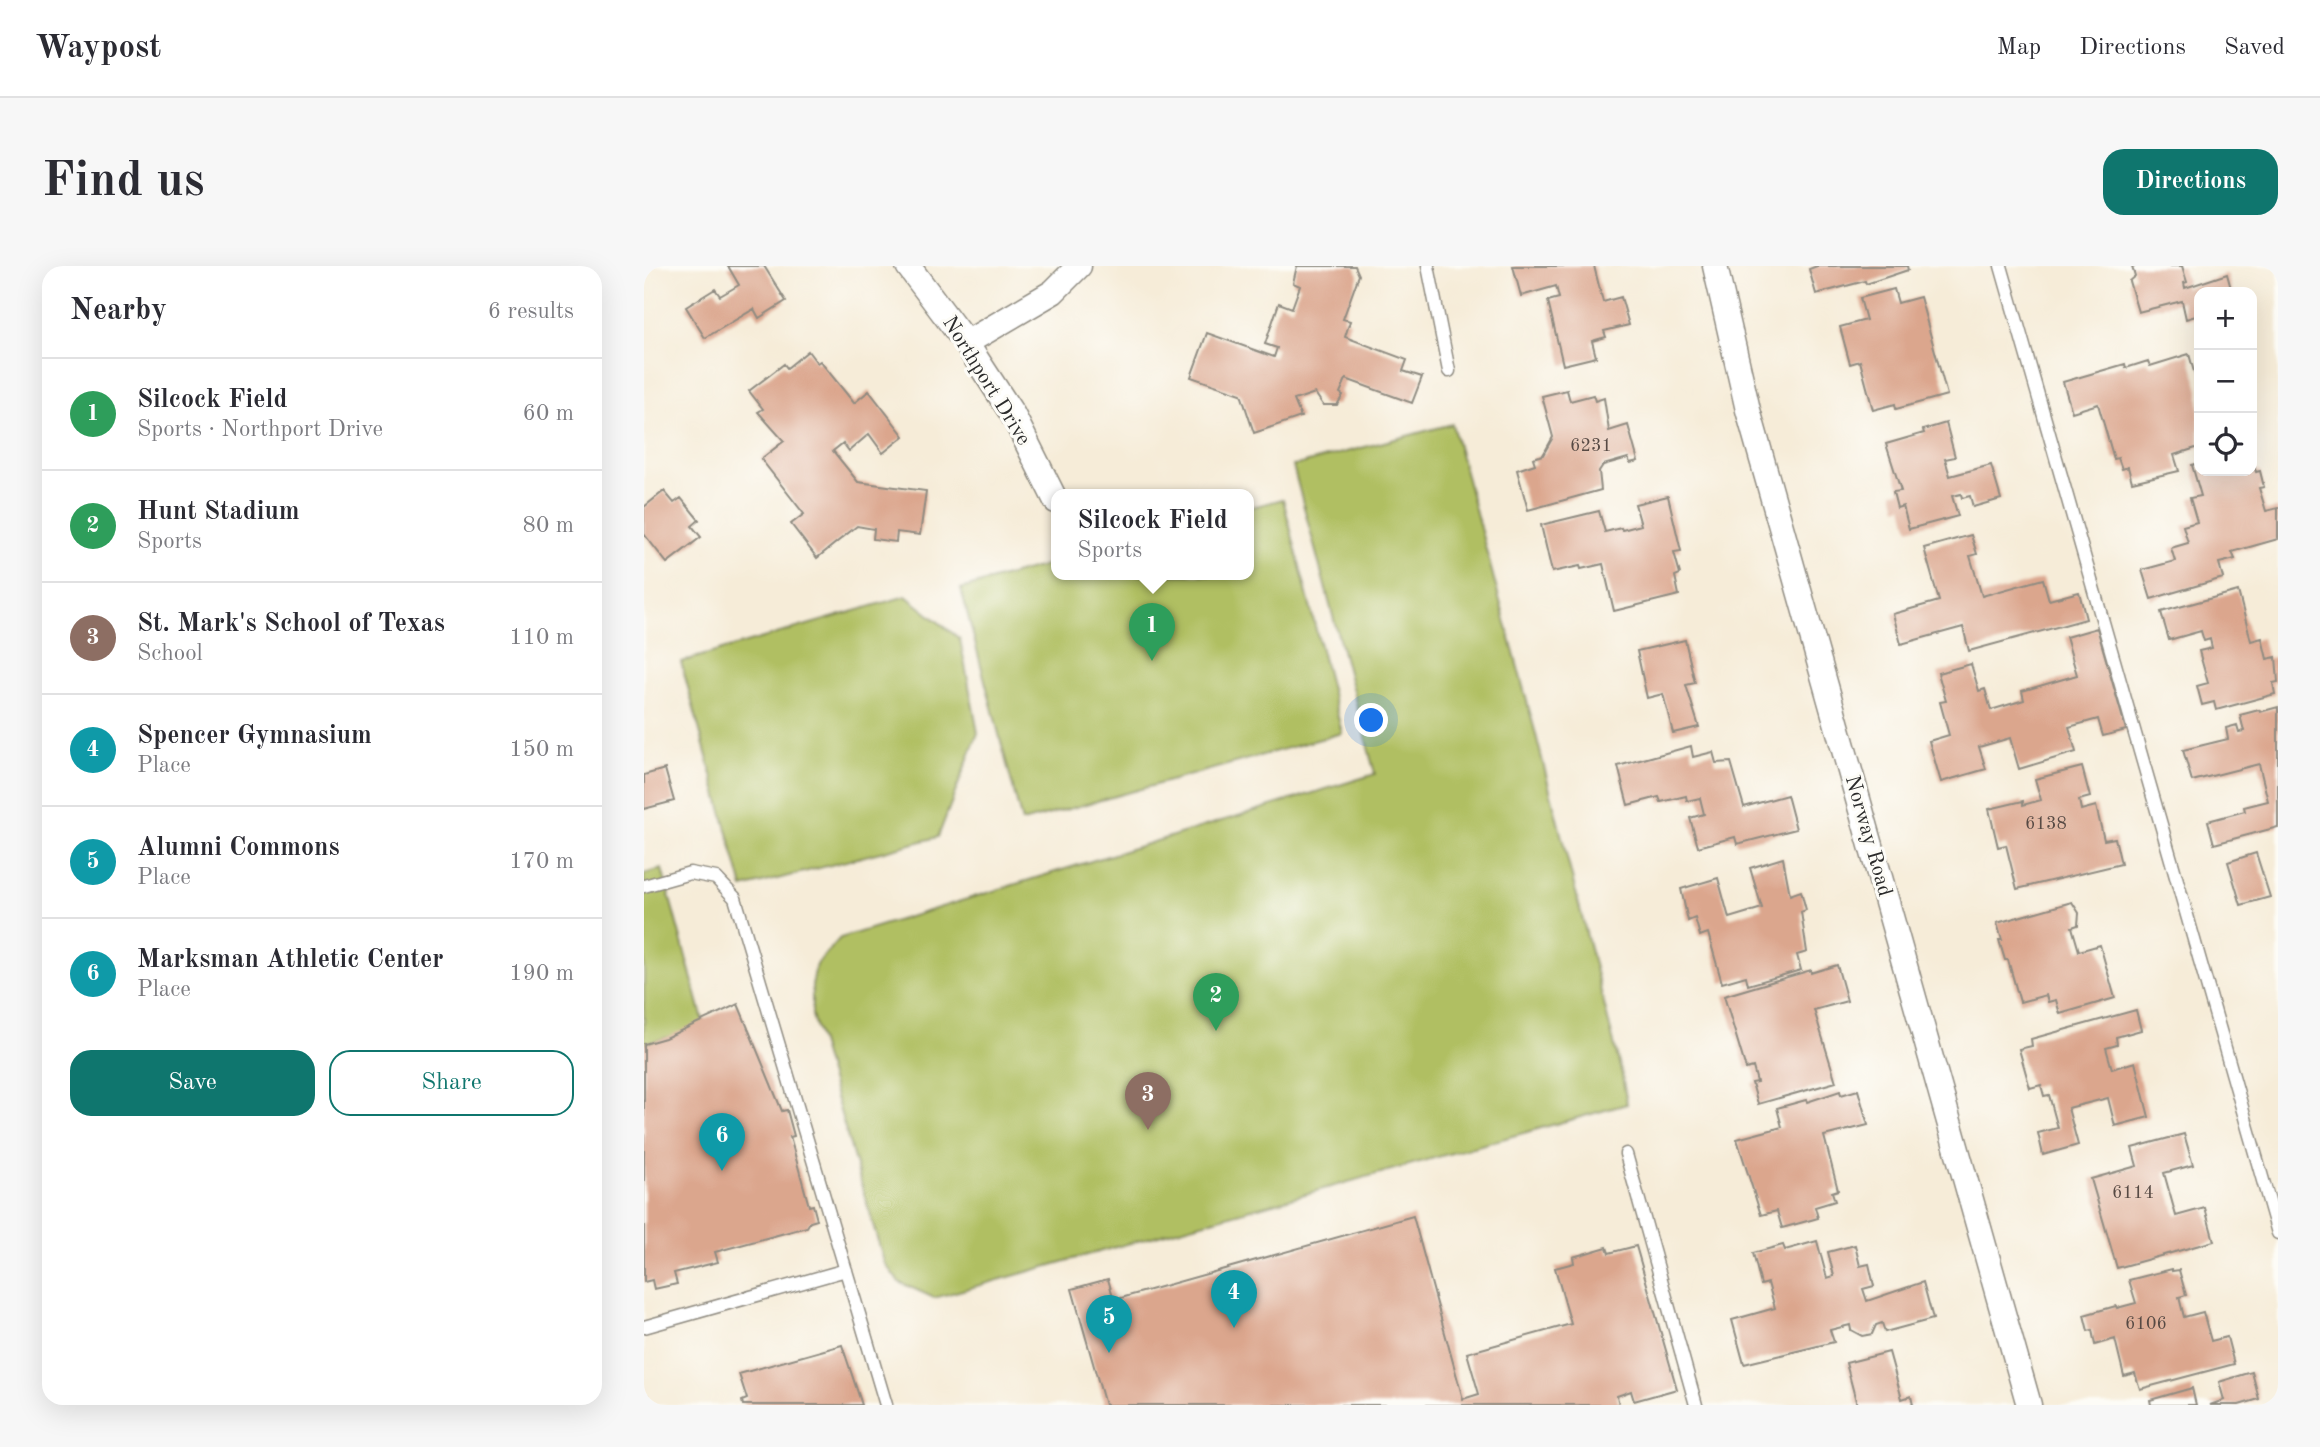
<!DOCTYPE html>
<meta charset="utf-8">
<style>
:root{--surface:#fff;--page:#f7f7f7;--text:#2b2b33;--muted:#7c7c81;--line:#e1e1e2;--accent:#0f766e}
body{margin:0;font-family:"Old Standard TT",serif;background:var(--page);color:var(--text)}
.controls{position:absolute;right:21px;top:21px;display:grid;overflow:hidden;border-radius:14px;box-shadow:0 7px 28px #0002}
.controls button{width:63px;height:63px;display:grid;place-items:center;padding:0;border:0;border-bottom:2px solid var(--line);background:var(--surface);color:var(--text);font:35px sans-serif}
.you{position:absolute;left:728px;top:455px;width:24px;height:24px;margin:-18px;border:5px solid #fff;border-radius:50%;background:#1a73e8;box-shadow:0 0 0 10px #1a73e833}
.badge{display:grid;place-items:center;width:46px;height:46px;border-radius:50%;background:var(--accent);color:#fff;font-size:23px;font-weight:700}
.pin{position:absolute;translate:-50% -58px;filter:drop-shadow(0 2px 4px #0008)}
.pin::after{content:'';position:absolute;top:37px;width:24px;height:21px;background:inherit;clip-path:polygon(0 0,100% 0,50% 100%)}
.popup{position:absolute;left:407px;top:223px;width:203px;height:91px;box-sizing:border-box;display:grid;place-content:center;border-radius:14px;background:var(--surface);filter:drop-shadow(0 2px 5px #0005);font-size:23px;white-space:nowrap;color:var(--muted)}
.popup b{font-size:26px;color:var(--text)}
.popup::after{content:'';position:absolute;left:50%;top:100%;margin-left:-14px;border:14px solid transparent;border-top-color:var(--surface)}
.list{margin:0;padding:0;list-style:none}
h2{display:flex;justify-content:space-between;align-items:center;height:91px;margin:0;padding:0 28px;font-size:30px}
h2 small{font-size:23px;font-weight:400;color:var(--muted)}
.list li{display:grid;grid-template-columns:46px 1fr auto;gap:21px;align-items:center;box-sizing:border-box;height:112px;padding:0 28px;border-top:2px solid var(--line)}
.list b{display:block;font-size:26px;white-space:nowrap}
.list p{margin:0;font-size:23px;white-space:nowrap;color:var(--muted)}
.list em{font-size:23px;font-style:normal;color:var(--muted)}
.actions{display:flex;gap:14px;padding:21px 28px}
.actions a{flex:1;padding:16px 0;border:2px solid var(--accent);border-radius:21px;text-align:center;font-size:24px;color:var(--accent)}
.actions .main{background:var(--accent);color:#fff}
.icon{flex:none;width:38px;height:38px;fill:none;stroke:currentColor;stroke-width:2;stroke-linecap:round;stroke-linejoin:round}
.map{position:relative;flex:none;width:1634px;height:1139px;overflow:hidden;border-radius:21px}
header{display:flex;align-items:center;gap:42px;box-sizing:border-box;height:98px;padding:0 35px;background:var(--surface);border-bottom:2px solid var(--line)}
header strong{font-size:33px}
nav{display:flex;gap:38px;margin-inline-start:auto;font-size:24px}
.intro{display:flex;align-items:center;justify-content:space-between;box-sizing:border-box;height:168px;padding:0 42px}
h1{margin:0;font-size:49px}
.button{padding:18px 32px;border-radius:21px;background:var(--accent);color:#fff;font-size:24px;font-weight:700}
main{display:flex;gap:42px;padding:0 42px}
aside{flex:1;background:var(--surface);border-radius:21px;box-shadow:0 7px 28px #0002}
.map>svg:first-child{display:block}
</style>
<header>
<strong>Waypost</strong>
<nav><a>Map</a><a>Directions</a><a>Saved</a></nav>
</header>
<div class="intro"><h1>Find us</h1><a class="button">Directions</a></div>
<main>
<aside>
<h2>Nearby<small>6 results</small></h2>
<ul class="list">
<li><span class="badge" style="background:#2e9e5b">1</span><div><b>Silcock Field</b><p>Sports · Northport Drive</p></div><em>60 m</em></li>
<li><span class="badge" style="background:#2e9e5b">2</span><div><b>Hunt Stadium</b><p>Sports</p></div><em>80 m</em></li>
<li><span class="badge" style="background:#8d6e63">3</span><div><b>St. Mark's School of Texas</b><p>School</p></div><em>110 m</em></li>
<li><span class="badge" style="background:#0f9aa8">4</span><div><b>Spencer Gymnasium</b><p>Place</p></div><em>150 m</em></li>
<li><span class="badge" style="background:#0f9aa8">5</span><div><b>Alumni Commons</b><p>Place</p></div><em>170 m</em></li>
<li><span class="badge" style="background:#0f9aa8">6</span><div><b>Marksman Athletic Center</b><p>Place</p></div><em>190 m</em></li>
</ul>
<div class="actions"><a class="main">Save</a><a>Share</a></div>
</aside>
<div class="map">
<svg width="1634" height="1139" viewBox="0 0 1634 1139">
<rect width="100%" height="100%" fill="#fdfcf7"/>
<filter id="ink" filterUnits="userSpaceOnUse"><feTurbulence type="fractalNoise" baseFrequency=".0143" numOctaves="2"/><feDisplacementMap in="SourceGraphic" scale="14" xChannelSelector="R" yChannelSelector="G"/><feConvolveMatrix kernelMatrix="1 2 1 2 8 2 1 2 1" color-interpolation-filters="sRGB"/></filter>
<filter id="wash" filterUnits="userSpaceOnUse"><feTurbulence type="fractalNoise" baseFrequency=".00686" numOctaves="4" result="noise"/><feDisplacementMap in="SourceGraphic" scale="28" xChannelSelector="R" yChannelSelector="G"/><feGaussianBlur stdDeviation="1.57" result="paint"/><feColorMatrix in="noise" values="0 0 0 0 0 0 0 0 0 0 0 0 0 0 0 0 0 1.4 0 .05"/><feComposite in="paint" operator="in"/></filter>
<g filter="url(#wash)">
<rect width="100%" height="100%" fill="#f6ecd8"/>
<!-- green -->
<path fill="#b0bf62" stroke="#6e7546" stroke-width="2" d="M 808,158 L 891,465 L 978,809 L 983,838 L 290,1032 L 255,1016 L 240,996 L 168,749 L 168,720 L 172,699 L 196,672 L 731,508 L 649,200 Z
M 639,233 L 698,467 L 378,556 L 317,323 L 412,296 L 412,309 L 604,309 L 604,242 Z
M 262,330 L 316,373 L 334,467 L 294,571 L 99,622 L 37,396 Z
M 18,603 L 61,761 L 0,778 L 0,608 Z"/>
<g id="blocks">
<!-- building -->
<path fill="#dba68d" d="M 84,0 L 120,0 L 142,35 L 115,52 L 110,43 L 61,72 L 42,41 L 71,23 L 76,30 L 95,19 Z
M 653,0 L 711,0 L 715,9 L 699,53 L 706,55 L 701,71 L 763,94 L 759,105 L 778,111 L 768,137 L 702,113 L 696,127 L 699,129 L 693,139 L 679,139 L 671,127 L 650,134 L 657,151 L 610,167 L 597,128 L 547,111 L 563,67 L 630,91 L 633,82 L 621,78 L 635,37 L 648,42 L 656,20 L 649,17 Z
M 869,0 L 950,0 L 959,36 L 977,31 L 985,59 L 960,65 L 962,71 L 948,75 L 952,91 L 919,99 L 904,35 L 915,32 L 912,20 L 877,30 Z
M 1173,0 L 1263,0 L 1264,4 L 1222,18 L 1221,15 L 1172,28 L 1165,3 Z
M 1488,0 L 1538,0 L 1543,16 L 1540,17 L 1541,22 L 1583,8 L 1588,26 L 1555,26 L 1555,49 L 1542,53 L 1538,35 L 1494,46 L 1485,15 L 1491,10 Z
M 1250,23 L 1254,37 L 1276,31 L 1303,129 L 1252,143 L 1251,138 L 1229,144 L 1216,95 L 1206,98 L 1196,61 L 1222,54 L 1216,32 Z
M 164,85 L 173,97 L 176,95 L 210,137 L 225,125 L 260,170 L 239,187 L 225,168 L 205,185 L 199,177 L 189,185 L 214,216 L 282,225 L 276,269 L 253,266 L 252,276 L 229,273 L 230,263 L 213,260 L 173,292 L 147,258 L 160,248 L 117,193 L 140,175 L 114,146 L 119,143 L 105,125 L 140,98 L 143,102 Z
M 1545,88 L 1555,124 L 1555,181 L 1530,189 L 1535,205 L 1488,216 L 1484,201 L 1478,203 L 1474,192 L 1470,193 L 1454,138 L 1428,146 L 1419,116 L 1481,98 L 1482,102 L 1504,95 L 1506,100 Z
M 923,124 L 926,135 L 949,129 L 951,135 L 960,132 L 965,165 L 984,159 L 994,195 L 986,197 L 984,192 L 959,199 L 955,205 L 957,224 L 884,244 L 873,204 L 891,198 L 889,192 L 899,189 L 909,171 L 898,130 Z
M 1302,157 L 1311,191 L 1301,193 L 1306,210 L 1347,199 L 1357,233 L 1329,241 L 1326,230 L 1318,232 L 1317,228 L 1308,230 L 1314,250 L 1265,263 L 1259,240 L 1253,242 L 1249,226 L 1257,225 L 1242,178 L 1280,167 L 1279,164 Z
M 1608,194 L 1612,206 L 1616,205 L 1620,221 L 1615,222 L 1622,245 L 1634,242 L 1634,273 L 1588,286 L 1591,293 L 1575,297 L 1579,312 L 1507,333 L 1498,304 L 1531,295 L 1527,282 L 1544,277 L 1539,260 L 1553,256 L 1546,232 L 1557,230 L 1548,199 L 1555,197 L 1555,205 L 1608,205 Z
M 20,225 L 30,237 L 37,232 L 55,254 L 48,260 L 57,271 L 23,297 L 0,268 L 0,241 Z
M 1024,230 L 1037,285 L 1030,286 L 1036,308 L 1031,310 L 1035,329 L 970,345 L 959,298 L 937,303 L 936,300 L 908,306 L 897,259 L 955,245 L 961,266 L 977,262 L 978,264 L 997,259 L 991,238 Z
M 1327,269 L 1333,288 L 1326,290 L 1338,330 L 1399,313 L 1405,334 L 1435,326 L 1442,353 L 1325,385 L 1319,361 L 1257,378 L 1249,348 L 1295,335 L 1280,282 Z
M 1594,325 L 1607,375 L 1618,372 L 1623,393 L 1632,391 L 1634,416 L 1629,417 L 1631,428 L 1572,444 L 1570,436 L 1558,439 L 1553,420 L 1564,417 L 1555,385 L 1568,382 L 1566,373 L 1560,375 L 1557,365 L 1525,374 L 1517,346 Z
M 1453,362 L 1482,464 L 1459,470 L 1454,453 L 1425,461 L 1432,486 L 1375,503 L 1366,472 L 1335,481 L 1342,503 L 1297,516 L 1285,475 L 1305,469 L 1296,436 L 1302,435 L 1294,407 L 1327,398 L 1335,425 L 1341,423 L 1347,444 L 1380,434 L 1378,425 L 1433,409 L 1422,371 Z
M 1041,374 L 1051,417 L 1042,419 L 1055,461 L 1029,467 L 1019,428 L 1003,432 L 993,385 Z
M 1634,441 L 1634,561 L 1570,578 L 1564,555 L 1601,545 L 1600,541 L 1624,535 L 1615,498 L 1548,515 L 1539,484 L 1584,473 L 1582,462 L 1593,459 L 1595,466 L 1600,465 L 1596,449 L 1615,444 L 1616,446 Z
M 1047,480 L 1049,491 L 1069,486 L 1072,497 L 1087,496 L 1100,541 L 1143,529 L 1152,563 L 1093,578 L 1091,571 L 1054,581 L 1046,552 L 1060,548 L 1056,532 L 1043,535 L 1042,530 L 1017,536 L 1015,531 L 984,539 L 974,500 Z
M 1438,501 L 1446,531 L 1435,534 L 1437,544 L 1452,540 L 1460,574 L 1471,572 L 1477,598 L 1373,623 L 1362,579 L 1354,581 L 1345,543 L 1379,535 L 1379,539 L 1397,534 L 1391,513 Z
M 21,503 L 30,535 L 0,543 L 0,509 Z
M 1612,587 L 1626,631 L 1597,639 L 1584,596 Z
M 1139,592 L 1146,629 L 1157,625 L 1162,644 L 1157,646 L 1163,686 L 1153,689 L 1157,704 L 1104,719 L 1102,710 L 1078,717 L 1064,667 L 1056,670 L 1051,652 L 1044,655 L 1037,623 L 1074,612 L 1085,652 L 1118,642 L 1106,602 Z
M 1428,636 L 1435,647 L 1434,659 L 1428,661 L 1435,685 L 1456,679 L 1471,732 L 1416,748 L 1412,734 L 1404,736 L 1402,729 L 1376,736 L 1364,694 L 1361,694 L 1355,674 L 1358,674 L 1353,657 Z
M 1193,699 L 1203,735 L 1170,744 L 1192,816 L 1114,838 L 1108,817 L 1113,816 L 1109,801 L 1102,803 L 1080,730 L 1167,704 L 1167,707 Z
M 94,738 L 138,845 L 143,844 L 150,870 L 146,871 L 165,940 L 169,939 L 173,954 L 166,956 L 163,961 L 71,986 L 74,996 L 30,1007 L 33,1018 L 10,1023 L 8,1014 L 0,1016 L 0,778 L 21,772 Z
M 1492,744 L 1497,764 L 1472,771 L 1473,779 L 1462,782 L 1468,803 L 1491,796 L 1505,851 L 1471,860 L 1464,832 L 1424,842 L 1434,879 L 1399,889 L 1394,867 L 1414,862 L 1405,829 L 1400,830 L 1397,819 L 1386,822 L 1375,783 L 1388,780 L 1387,773 Z
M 1214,824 L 1224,859 L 1180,870 L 1194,924 L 1188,926 L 1191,935 L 1171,941 L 1174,952 L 1138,962 L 1133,945 L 1117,949 L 1093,873 L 1138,861 L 1133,842 L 1162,834 L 1163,836 L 1196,825 L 1197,829 Z
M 1540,868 L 1549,899 L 1520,907 L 1532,950 L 1561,942 L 1570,975 L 1473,1002 L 1447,913 L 1493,900 L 1488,882 Z
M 769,950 L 819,1133 L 835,1128 L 823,1087 L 927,1058 L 911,1002 L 930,997 L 929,991 L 963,981 L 965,987 L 992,980 L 1033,1123 L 990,1135 L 987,1125 L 973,1130 L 975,1139 L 461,1139 L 428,1023 L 464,1013 L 470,1034 Z
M 1173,975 L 1183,1012 L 1190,1010 L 1184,986 L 1211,979 L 1216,1000 L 1225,998 L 1230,1020 L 1219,1023 L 1223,1035 L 1279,1016 L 1289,1053 L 1241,1066 L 1238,1057 L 1232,1059 L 1228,1068 L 1218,1070 L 1207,1064 L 1206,1059 L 1186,1064 L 1190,1076 L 1100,1098 L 1088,1054 L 1131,1042 L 1124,1017 L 1117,1019 L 1109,987 L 1139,979 L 1141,984 Z
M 1528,1003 L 1528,1005 L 1535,1004 L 1542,1029 L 1535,1031 L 1540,1051 L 1559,1046 L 1567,1075 L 1583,1071 L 1590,1098 L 1496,1123 L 1491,1107 L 1480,1110 L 1471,1073 L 1451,1079 L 1448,1064 L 1444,1065 L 1440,1049 L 1472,1040 L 1473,1042 L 1492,1037 L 1485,1014 Z
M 198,1079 L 218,1139 L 99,1139 L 98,1135 L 103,1133 L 95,1108 Z
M 1245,1086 L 1258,1133 L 1267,1130 L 1269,1139 L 1213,1139 L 1202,1097 Z
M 1608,1106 L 1615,1133 L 1595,1139 L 1566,1139 L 1580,1134 L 1575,1116 Z
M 1548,1122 L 1552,1139 L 1507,1139 L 1506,1134 Z"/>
</g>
</g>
<g filter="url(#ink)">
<use href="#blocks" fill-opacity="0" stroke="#908c82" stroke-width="2"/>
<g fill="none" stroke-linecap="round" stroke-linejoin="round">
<!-- service casing -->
<g stroke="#908c82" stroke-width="15">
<path id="service" d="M 784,0 L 805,105
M 1357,0 L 1634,967
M 0,620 L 46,607 L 72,612 L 91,632 L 242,1139
M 982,888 L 1052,1139
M 0,1061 L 202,1004
M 0,1135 L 1,1139"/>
</g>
<!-- minor casing -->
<g stroke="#908c82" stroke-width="27">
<path id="minor" d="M 264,0 L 322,77 L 369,149 L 412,235
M 1071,0 L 1104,144 L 1385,1139
M 322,77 L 409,26 L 435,0"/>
</g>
<!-- service -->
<use href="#service" stroke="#fff" stroke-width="12"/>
<!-- minor -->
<use href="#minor" stroke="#fff" stroke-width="24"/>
</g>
</g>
<g text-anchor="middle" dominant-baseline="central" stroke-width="6" stroke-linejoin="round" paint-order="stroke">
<!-- number labels -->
<g font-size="18" fill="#574a44">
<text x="947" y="180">6231</text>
<text x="1402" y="558">6138</text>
<text x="1489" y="927">6114</text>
<text x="1502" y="1058">6106</text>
</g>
<!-- street labels -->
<g font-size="21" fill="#2b2b2b" stroke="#fdfcf7">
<text transform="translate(342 115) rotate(58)">Northport Drive</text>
<text transform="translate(1224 570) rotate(74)">Norway Road</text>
</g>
</g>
</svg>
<div class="controls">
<button>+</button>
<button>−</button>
<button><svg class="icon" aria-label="locate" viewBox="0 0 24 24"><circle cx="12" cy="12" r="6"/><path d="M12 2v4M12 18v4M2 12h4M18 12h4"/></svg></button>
</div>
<div class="you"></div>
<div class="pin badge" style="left:508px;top:395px;background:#2e9e5b">1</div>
<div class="popup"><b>Silcock Field</b>Sports</div>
<div class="pin badge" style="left:572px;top:765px;background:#2e9e5b">2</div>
<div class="pin badge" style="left:504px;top:864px;background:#8d6e63">3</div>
<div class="pin badge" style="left:590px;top:1062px;background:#0f9aa8">4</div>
<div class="pin badge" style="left:465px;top:1087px;background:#0f9aa8">5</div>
<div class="pin badge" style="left:78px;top:905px;background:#0f9aa8">6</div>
</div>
</main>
